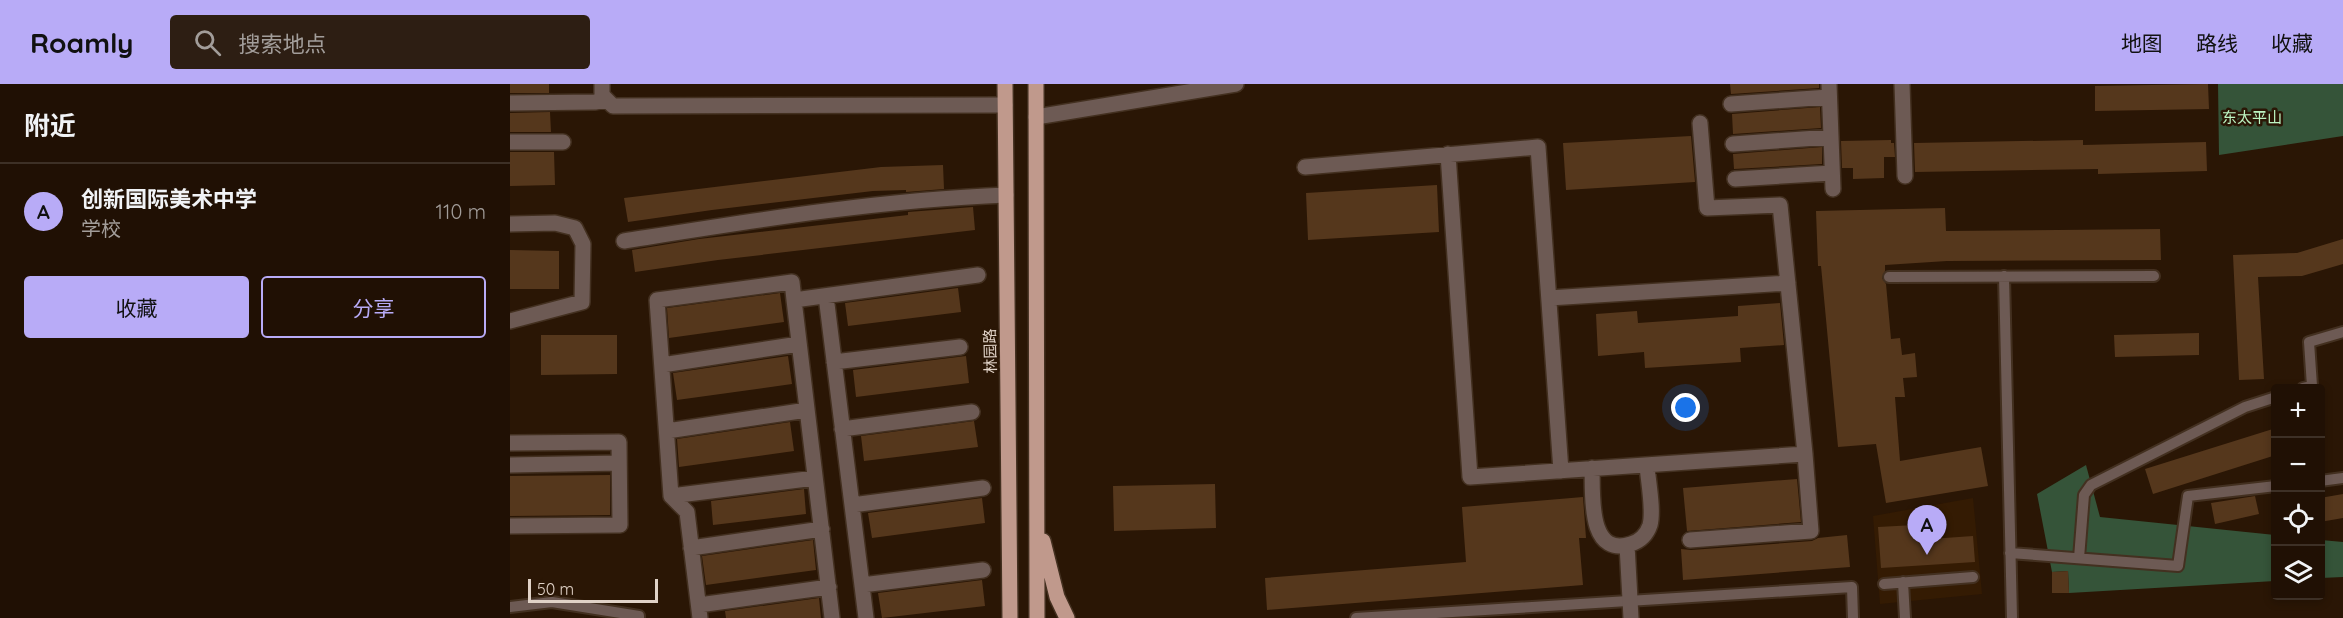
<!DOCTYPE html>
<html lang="zh">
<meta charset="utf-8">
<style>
:root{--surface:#201004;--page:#2d1e13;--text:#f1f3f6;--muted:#a29d9a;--line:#3d3026;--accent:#b8abf7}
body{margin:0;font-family:Quicksand,"Noto Sans SC",sans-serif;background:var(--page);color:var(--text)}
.controls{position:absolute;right:18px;bottom:18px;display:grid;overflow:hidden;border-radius:6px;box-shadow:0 3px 9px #0003}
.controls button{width:54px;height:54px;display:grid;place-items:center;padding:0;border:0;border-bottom:2px solid var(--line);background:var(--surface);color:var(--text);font:30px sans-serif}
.scale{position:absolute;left:18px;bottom:15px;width:130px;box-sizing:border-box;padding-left:6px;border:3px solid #e0d2c7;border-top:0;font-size:16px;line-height:21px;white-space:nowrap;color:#e0d2c7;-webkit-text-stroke:4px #2a1605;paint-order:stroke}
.you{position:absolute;left:1176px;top:324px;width:21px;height:21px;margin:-15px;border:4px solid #fff;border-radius:50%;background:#1a73e8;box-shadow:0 0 0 9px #1a73e833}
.badge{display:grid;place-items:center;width:39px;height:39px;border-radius:50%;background:var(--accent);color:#111;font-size:20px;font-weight:700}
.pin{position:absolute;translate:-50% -50px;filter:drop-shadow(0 2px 3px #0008)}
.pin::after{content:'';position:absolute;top:32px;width:21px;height:18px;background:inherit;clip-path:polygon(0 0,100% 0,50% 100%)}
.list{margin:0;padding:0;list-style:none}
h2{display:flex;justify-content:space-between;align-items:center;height:78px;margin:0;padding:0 24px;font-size:26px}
h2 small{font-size:20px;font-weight:400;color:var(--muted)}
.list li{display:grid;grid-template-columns:39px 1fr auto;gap:18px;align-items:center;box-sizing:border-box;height:96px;padding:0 24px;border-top:2px solid var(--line)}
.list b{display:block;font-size:22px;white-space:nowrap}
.list p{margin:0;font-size:20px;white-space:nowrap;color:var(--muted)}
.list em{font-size:20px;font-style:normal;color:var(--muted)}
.actions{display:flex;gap:12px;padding:18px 24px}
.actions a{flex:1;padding:14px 0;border:2px solid var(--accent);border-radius:6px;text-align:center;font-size:21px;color:var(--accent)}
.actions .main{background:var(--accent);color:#111}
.icon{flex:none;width:33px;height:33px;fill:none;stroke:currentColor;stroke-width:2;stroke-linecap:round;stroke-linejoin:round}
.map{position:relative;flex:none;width:1833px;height:534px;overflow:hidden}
header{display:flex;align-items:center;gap:36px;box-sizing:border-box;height:84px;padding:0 30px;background:var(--accent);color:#111}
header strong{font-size:28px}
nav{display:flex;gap:33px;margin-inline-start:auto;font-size:21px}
.search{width:420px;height:54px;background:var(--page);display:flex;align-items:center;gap:15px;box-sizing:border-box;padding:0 21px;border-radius:6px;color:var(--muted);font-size:22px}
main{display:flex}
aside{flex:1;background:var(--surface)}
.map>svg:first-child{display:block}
</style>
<header>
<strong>Roamly</strong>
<div class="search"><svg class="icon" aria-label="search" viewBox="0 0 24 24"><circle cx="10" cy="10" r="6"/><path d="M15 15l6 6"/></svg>搜索地点</div>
<nav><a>地图</a><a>路线</a><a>收藏</a></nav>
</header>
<main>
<aside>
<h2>附近<small></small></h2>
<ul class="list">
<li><span class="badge">A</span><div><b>创新国际美术中学</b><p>学校</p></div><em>110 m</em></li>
</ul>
<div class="actions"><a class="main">收藏</a><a>分享</a></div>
</aside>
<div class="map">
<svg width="1833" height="534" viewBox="0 0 1833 534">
<rect width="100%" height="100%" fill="#2a1605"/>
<!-- built -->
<path fill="#341b03" d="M 1463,414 L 1472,510 L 1370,520 L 1363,432 Z"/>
<!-- forest -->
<path fill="#355439" d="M 1708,0 L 1833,0 L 1833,52 L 1709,71 Z
M 1576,381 L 1590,433 L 1765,451 L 1765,497 L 1559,509 L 1558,487 L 1542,488 L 1527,410 Z
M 1811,456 L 1833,458 L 1833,493 L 1811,494 Z"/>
<!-- building -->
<path fill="#55371c" d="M 0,0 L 39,0 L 39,9 L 0,9 Z
M 1220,0 L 1309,0 L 1309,4 L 1221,10 Z
M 1698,0 L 1699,25 L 1585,27 L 1585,2 Z
M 1310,23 L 1311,44 L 1223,50 L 1222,30 Z
M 40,28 L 41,48 L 0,48 L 0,29 Z
M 1181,52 L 1185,98 L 1056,106 L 1053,59 Z
M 1381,56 L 1381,59 L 1384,59 L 1385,73 L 1374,73 L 1374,94 L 1343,95 L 1343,84 L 1332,84 L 1331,57 Z
M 1573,56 L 1573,61 L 1696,58 L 1697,87 L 1588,90 L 1588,85 L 1405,88 L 1404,59 Z
M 1312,63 L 1312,80 L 1224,85 L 1223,70 Z
M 0,68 L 44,68 L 45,101 L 0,102 Z
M 433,81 L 434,105 L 396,108 L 396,106 L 363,107 L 202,126 L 118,138 L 114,114 L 371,83 Z
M 927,101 L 929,148 L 798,156 L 796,109 Z
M 463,123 L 465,146 L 208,176 L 125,188 L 122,166 L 189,155 L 398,131 L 398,128 Z
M 1435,124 L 1436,147 L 1650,145 L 1651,176 L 1437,177 L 1375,181 L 1375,187 L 1372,194 L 1376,200 L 1381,255 L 1390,254 L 1392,271 L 1405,269 L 1407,293 L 1393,294 L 1395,313 L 1385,313 L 1390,377 L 1471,363 L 1478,402 L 1376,419 L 1366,360 L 1328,363 L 1311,182 L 1308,182 L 1306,127 Z
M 1833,155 L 1833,180 L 1792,192 L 1748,193 L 1754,295 L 1729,296 L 1723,171 L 1787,169 Z
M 0,166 L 49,167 L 49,205 L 0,205 Z
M 448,204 L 451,228 L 338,242 L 335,219 Z
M 270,209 L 274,238 L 159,254 L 157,224 Z
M 1270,219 L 1274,261 L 1230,264 L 1231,278 L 1135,284 L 1134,268 L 1088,272 L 1086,230 L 1127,227 L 1128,239 L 1228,232 L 1228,222 Z
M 1689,249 L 1689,271 L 1605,273 L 1604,251 Z
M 31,251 L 107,251 L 107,290 L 31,291 Z
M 278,272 L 282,300 L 167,316 L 163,289 Z
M 456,272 L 459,299 L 346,313 L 343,286 Z
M 464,337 L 468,363 L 354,377 L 351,352 Z
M 280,338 L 284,367 L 169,383 L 167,355 Z
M 1766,344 L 1766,371 L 1643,410 L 1635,385 Z
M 100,391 L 100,431 L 0,432 L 0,392 Z
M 1287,395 L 1291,438 L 1177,447 L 1173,404 Z
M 705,400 L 706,444 L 604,447 L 603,402 Z
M 294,405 L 296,430 L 203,441 L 201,417 Z
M 1833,410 L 1833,434 L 1810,438 L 1810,414 Z
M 1745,412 L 1749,430 L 1705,440 L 1701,419 Z
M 1073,413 L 1076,454 L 1069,454 L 1073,501 L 757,526 L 755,494 L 956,478 L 952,423 Z
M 472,414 L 475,439 L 362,454 L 358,429 Z
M 1405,441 L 1406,456 L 1463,452 L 1465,478 L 1371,484 L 1368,443 Z
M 1337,451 L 1340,483 L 1173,496 L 1171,465 L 1181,466 L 1302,457 L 1308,454 Z
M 303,456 L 306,486 L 196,501 L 192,472 Z
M 1558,487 L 1559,509 L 1542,509 L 1542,488 Z
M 472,496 L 475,522 L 372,534 L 368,509 Z
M 309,514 L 311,534 L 216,534 L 215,527 Z"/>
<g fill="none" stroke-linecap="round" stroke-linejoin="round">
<!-- lane casing -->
<g stroke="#433020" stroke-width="14">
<path id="lane" d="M 1494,192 L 1502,534
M 1379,193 L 1644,192
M 1793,304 L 1802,302 L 1799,258 L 1833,248
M 1810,397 L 1833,394
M 1500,469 L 1668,482 L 1678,412 L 1766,402
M 1569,474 L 1574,411 L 1581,401 L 1735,323 L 1766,313
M 1393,498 L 1395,534
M 1374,500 L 1463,493
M 0,523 L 42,518 L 129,532 L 129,534
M 846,534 L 1342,503 L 1343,534"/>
</g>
<!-- street casing -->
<g stroke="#433020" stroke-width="18">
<path id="street" d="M 92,0 L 92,11 L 103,22 L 495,21
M 1319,0 L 1323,105
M 1392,0 L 1395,92
M 0,19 L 85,18 L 96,16
M 1221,20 L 1319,13
M 526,33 L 726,0
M 0,58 L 53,58
M 1223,60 L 1321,53
M 938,70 L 960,393 L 1295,370 L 1270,121 L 1197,124 L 1190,39
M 795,83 L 1028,63 L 1051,387
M 1225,95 L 1322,89
M 0,140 L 45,139 L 65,144 L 73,160 L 72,218 L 0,237
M 114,157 C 241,137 368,116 496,111
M 316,212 L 356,534
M 1039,214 L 1278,199
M 324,278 L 450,263
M 152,281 L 289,260
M 332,345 L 462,328
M 157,347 L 297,326
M 0,359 L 109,358 L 110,441 L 0,442
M 0,381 L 109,379
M 1082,384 C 1083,409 1077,474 1121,460 C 1130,457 1137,450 1140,441 C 1144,426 1138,397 1137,381
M 161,412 L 305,394
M 342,421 L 473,404
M 1180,456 L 1301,447 L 1295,370
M 1117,461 L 1121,534
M 181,464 L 312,445
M 352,501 L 473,486
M 189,521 L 319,503
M 190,534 L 177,428 L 161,412 L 147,216 L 282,198 L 284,216
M 322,534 L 284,216 L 468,191"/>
</g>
<!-- primary casing -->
<g stroke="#433020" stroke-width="18">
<path id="primary" d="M 495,0 L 500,534
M 526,0 L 527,534
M 533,457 L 547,513 L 557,534"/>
</g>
<!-- lane -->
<use href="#lane" stroke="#6d5a54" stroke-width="10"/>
<!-- street -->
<use href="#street" stroke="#6d5a54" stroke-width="15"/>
<!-- primary -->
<use href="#primary" stroke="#c0998c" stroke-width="15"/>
</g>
<g text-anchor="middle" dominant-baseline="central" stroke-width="5" stroke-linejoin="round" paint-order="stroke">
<!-- park labels -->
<g font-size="15" fill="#bdf5c2" stroke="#2a1605">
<text x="1742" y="33">东太平山</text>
</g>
<!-- street labels -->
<g font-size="15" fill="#e0d2c7" stroke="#2a1605">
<text transform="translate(480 267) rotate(-91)">林园路</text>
</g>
</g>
</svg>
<div class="controls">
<button>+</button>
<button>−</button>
<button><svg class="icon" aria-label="locate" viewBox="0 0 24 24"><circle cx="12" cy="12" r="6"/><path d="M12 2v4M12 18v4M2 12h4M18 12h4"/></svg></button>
<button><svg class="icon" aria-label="layers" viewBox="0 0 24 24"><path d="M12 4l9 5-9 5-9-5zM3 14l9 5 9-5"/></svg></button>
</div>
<div class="scale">50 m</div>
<div class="you"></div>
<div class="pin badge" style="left:1417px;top:471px">A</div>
</div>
</main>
